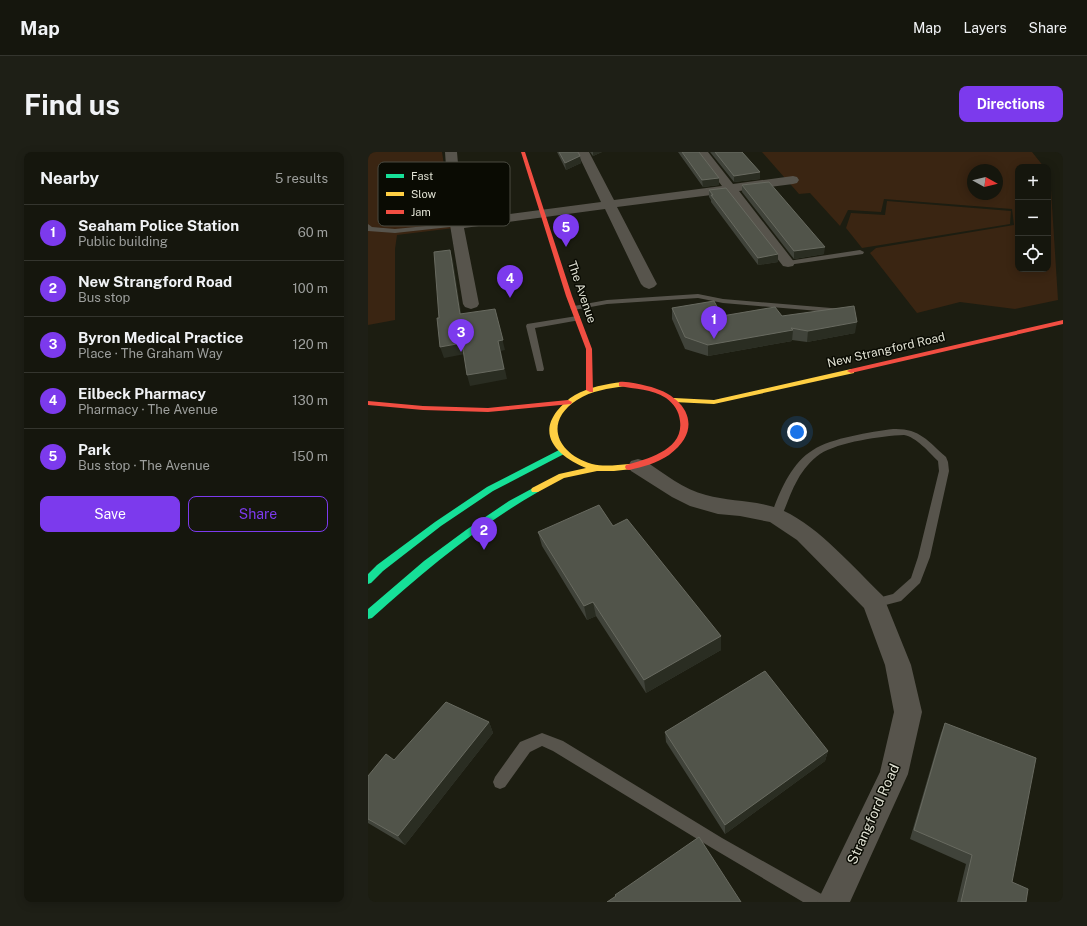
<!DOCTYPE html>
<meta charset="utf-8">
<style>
:root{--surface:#15160d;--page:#1e1f16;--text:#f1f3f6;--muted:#9d9f9d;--line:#34352e;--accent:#7c3aed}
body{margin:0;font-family:"Public Sans",sans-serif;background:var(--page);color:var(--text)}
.controls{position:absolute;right:12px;top:12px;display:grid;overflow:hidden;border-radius:8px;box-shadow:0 2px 10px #0003}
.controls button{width:36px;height:36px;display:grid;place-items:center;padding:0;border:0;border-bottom:1px solid var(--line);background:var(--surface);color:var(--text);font:20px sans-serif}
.compass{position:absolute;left:599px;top:12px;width:36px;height:36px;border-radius:50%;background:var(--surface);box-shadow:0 2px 10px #0003;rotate:98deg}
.you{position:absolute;left:429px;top:280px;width:14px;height:14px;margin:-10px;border:3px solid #fff;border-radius:50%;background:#1a73e8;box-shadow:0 0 0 6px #1a73e833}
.badge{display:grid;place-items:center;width:26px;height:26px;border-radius:50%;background:var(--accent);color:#fff;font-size:13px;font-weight:700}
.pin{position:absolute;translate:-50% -33px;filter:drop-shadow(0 1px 2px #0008)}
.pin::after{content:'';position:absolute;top:21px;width:14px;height:12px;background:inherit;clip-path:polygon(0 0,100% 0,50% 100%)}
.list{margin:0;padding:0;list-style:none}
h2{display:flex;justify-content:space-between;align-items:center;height:52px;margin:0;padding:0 16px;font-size:17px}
h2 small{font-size:13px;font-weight:400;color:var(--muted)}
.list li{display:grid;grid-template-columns:26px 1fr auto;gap:12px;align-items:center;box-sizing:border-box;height:56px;padding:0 16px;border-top:1px solid var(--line)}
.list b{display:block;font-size:15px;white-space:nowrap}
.list p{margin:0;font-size:13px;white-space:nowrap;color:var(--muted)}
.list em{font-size:13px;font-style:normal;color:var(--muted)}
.actions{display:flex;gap:8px;padding:12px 16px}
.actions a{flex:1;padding:9px 0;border:1px solid var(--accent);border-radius:8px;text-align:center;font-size:14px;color:var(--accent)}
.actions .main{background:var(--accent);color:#fff}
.icon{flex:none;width:22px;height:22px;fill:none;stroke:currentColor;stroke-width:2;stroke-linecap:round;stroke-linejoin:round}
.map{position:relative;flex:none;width:695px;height:750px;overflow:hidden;border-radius:8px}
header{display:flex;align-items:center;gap:24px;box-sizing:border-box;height:56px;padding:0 20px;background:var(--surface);border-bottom:1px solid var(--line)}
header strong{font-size:19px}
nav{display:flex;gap:22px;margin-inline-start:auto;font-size:14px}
.intro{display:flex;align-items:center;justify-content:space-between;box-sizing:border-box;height:96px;padding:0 24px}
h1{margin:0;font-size:28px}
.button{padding:10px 18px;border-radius:8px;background:var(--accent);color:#fff;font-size:14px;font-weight:700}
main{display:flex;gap:24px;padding:0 24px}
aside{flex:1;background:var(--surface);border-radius:8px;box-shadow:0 2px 10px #0003}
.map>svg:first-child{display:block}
</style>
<header>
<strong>Map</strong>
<nav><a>Map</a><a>Layers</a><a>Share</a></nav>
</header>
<div class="intro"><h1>Find us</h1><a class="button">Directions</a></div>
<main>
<aside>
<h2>Nearby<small>5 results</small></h2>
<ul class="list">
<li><span class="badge">1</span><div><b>Seaham Police Station</b><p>Public building</p></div><em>60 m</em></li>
<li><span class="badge">2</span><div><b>New Strangford Road</b><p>Bus stop</p></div><em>100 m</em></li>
<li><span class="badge">3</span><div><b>Byron Medical Practice</b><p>Place · The Graham Way</p></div><em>120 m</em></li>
<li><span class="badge">4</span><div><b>Eilbeck Pharmacy</b><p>Pharmacy · The Avenue</p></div><em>130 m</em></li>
<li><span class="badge">5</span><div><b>Park</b><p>Bus stop · The Avenue</p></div><em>150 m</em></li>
</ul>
<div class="actions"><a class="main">Save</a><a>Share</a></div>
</aside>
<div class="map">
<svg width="695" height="750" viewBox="0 0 695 750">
<rect width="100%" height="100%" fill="#1c1d11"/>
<!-- green -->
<path fill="#3a2512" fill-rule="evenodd" d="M 0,0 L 74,0 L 86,76 L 29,83 L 27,97 L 27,168 L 0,173 Z
M 394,0 L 664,0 L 676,15 L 650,15 L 650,117 L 680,117 L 680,20 L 682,22 L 690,148 L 647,157 L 592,150 L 549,161 L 502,101 L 508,96 L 646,73 L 644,57 L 516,47 L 513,60 L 480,58 L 472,74 L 442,41 L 431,42 ZM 605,18 L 629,18 L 629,42 L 605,42 Z
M 519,49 L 643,59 L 642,72 L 494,96 L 478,76 L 483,61 L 517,63 Z"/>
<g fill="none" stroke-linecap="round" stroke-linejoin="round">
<!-- lane -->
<path fill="#57544c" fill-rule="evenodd" d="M 89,71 L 92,73 L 91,74 L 27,81 L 0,79 L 0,72 L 4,75 L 27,77 Z
M 492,98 L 496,100 L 495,102 L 420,113 L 416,111 L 420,109 Z
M 330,142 L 355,147 L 475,157 L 479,159 L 475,161 L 355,151 L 330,146 L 239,152 L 206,158 L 202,156 L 206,154 L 239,148 Z
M 209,164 L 212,164 L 212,168 L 167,176 L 176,217 L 175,219 L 169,219 L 158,174 L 159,172 Z
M 525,277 C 551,276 559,288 578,305 L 580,310 L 581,319 L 562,405 L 552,431 L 533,449 L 506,456 L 502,454 L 500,451 L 502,448 L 525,442 L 543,426 L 550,405 L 571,319 L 570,309 C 561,300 548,285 536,283 C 513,284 471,290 452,302 C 443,308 435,318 430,327 C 422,340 419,354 412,367 L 404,367 L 403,364 C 411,341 423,311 445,298 C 463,286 503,280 525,277 Z
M 174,581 L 195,589 L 354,686 L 457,744 L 459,750 L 435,750 L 344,696 L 185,599 L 174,594 L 162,600 L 137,635 L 132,637 L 127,635 L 125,630 L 127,625 L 152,590 Z"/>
<!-- street -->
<path fill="#57544c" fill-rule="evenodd" d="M 77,0 L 89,0 L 95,68 L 233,50 L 209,0 L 221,0 L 246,48 L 354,34 L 328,0 L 340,0 L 365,32 L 425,24 L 429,25 L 431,28 L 429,31 L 425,32 L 371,39 L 427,111 L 425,114 L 420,115 L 415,114 L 359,41 L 249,55 L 289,132 L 286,135 L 281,137 L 276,135 L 273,132 L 237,57 L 96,76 L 111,152 L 109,155 L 103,157 L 97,155 L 95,152 L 82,73 Z
M 270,307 L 277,309 C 296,321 316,338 338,343 C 363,350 393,348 416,359 C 451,375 487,417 515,444 L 518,451 L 543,513 L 554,560 L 540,622 L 482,750 L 449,750 L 512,620 L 526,560 L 517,513 L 496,456 L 429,388 L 402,370 L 372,364 L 350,362 L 322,354 L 304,345 L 263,319 L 260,314 L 263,309 Z"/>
<!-- fast -->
<path fill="#16e098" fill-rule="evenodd" d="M 193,297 L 196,298 L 197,300 L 196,302 L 125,339 L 73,374 L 15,419 L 3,431 L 0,432 L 0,422 L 9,413 L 67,370 L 119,335 Z
M 167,335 L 170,336 L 171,338 L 170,340 C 109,375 56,419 4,466 L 0,467 L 0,457 L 56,409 L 98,378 L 141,349 Z"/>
<!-- slow -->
<path fill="#ffcf43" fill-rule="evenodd" d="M 483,217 L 486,217 L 486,221 L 346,252 L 306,250 L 302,248 L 306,246 L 346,248 Z
M 254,230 L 258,232 L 257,234 C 240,237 224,238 209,248 C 175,270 189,302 224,312 C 236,315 249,313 261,312 L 264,313 L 265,315 L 264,317 L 246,319 L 229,319 L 196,326 L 170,340 L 164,340 L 163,338 L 164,336 L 191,322 L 218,316 C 194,306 168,286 189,259 C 194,253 200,247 207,243 C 221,235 238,232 254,230 Z"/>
<!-- jam -->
<path fill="#f24e42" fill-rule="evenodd" d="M 153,0 L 157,0 L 204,144 L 224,197 L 225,240 L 222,240 L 218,238 L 218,197 L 198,144 Z
M 695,168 L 695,172 L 483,221 L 479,219 L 483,217 Z
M 251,230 C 260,229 270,232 279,234 C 316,242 339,275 301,303 C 289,311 275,315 261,318 L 258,317 L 257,315 L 258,313 C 279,307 316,298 312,269 C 311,259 306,252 298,246 C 284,237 267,237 251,234 Z
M 200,248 L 204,250 L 203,252 L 120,260 L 55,258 L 0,253 L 0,249 L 55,254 L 120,256 Z"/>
</g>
<!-- wall -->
<path fill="#40433a" d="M 189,0 L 210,0 L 213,11 L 198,18 Z
M 222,0 L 234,0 L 225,4 Z
M 310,0 L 331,0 L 351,26 L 351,33 L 335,35 Z
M 342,0 L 374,0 L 392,20 L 392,27 L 366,30 Z
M 374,33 L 456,102 L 426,107 L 374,40 Z
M 341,38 L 410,110 L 390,113 L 343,50 L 343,48 L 341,45 Z
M 304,156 L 354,164 L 414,164 L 487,181 L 439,190 L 424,188 L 424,189 L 340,204 L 317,197 L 304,167 Z
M 245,374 L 353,484 L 353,498 L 278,541 L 228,464 L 219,468 L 174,394 L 170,380 Z
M 121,570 L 125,581 L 37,693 L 0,671 L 0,624 L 26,608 Z
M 577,571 L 644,730 L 658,750 L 589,750 L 598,712 L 542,687 L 573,581 Z
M 297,580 L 460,599 L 457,609 L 357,682 L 298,590 Z"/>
<!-- shaded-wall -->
<path fill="#2a2d22" d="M 225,0 L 234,0 L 225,4 Z
M 212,4 L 213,11 L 198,18 L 197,11 Z
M 392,20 L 392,27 L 366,30 L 366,24 Z
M 351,26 L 351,33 L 335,35 L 334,28 Z
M 457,95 L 456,102 L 426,107 L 426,99 Z
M 82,98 L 85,108 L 95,173 L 92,162 Z
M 410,102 L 410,110 L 390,113 L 390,106 Z
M 127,157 L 137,198 L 133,199 L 139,227 L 102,234 L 99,223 L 130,189 Z
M 489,170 L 487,181 L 439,190 L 440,179 Z
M 425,178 L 424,189 L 340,204 L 340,193 Z
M 94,191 L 97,202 L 76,206 L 72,195 Z
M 225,450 L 228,464 L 219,468 L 216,454 Z
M 353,484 L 353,498 L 278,541 L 276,528 Z
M 121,570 L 125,581 L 37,693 L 30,684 Z
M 460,599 L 457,609 L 357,682 L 357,673 Z"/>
<!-- building -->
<path fill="#51544a" stroke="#686a60" d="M 191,0 L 210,0 L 212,4 L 197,11 Z
M 314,0 L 331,0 L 351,26 L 334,28 Z
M 347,0 L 374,0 L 392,20 L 366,24 Z
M 401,30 L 457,95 L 426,99 L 374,33 Z
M 358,36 L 410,102 L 390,106 L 343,43 L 345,43 L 341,38 Z
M 82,98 L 92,162 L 127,157 L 135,188 L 130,189 L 136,217 L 99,223 L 94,191 L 72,195 L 69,166 L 71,166 L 66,100 Z
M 346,149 L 354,164 L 407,155 L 414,164 L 486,154 L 489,170 L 440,179 L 423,176 L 425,178 L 340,193 L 317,185 L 304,156 Z
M 231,353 L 245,374 L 259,367 L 353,484 L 276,528 L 225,450 L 216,454 L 170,380 Z
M 397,519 L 460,599 L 357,673 L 297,580 Z
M 78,550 L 121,570 L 30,684 L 0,667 L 0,624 L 18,602 L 26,608 Z
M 577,571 L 668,606 L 644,730 L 660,737 L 658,750 L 593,750 L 604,703 L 546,678 Z
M 331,685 L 373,750 L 239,750 L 248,744 L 247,743 Z"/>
<g text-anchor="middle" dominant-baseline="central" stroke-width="3" stroke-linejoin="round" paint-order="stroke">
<!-- far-street labels -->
<g font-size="12" fill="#e0e1d3" stroke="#0a0b03">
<text transform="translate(214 140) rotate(71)">The Avenue</text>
<text transform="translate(518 198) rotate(-13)">New Strangford Road</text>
</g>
<!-- street labels -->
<g font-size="14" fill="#e0e1d3" stroke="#0a0b03">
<text transform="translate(505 662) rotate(-66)">Strangford Road</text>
</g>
</g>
<!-- legend -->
<rect x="10" y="10" width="132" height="64" rx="6" fill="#0a0b03" stroke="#4a4b41" stroke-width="1"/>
<rect x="18" y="22" width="18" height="4" fill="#16e098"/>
<rect x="18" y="40" width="18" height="4" fill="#ffcf43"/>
<rect x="18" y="58" width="18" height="4" fill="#f24e42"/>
<g font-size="11" fill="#e0e1d3">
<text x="43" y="28">Fast</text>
<text x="43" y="46">Slow</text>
<text x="43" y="64">Jam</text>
</g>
</svg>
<div class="controls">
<button>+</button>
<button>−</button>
<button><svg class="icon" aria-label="locate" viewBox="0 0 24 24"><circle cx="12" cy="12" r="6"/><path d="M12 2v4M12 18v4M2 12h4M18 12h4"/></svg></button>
</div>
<svg class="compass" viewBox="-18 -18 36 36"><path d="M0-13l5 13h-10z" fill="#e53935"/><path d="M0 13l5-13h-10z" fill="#9d9f9d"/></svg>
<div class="you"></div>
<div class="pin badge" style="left:346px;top:187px">1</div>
<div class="pin badge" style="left:116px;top:398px">2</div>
<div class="pin badge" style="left:93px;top:200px">3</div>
<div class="pin badge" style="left:142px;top:146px">4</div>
<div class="pin badge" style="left:198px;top:95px">5</div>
</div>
</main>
